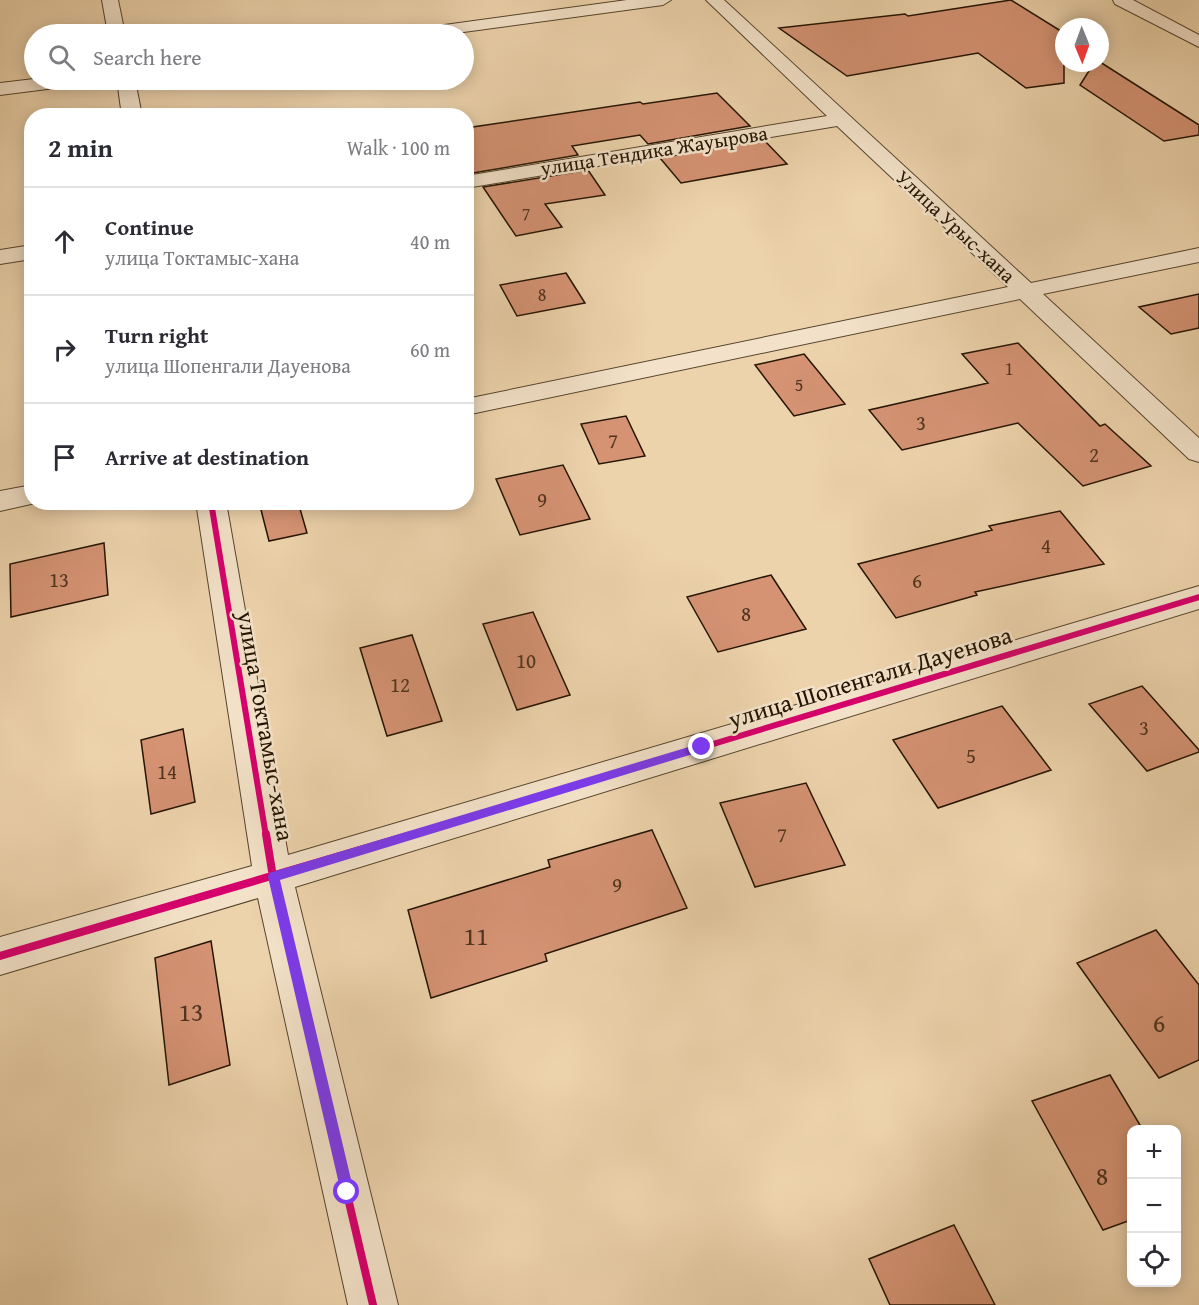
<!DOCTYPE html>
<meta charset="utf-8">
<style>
:root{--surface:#fff;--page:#f7f7f7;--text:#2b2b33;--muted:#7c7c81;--line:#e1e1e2}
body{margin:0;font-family:"Gentium Book Plus",serif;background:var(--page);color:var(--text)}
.controls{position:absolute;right:18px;bottom:18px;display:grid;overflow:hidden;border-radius:12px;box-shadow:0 3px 15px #0003}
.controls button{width:54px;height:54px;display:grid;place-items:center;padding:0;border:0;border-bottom:2px solid var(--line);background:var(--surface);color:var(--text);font:30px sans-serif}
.compass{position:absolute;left:1055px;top:18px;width:54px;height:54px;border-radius:50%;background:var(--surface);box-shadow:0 3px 15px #0003;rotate:179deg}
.stop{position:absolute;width:18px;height:18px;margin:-14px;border:4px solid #7c3aed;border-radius:50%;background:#fff}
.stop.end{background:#7c3aed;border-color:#fff;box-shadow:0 2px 6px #0008}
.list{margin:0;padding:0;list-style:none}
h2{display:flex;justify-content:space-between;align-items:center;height:78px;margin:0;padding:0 24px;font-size:26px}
h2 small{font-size:20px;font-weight:400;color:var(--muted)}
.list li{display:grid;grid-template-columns:39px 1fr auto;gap:18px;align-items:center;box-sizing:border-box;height:108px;padding:0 24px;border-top:2px solid var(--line)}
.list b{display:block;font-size:22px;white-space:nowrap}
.list p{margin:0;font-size:20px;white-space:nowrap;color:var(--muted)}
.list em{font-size:20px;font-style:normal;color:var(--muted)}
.icon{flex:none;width:33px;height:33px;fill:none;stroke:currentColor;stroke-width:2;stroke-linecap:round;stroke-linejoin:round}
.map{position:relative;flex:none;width:1199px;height:1305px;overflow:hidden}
.search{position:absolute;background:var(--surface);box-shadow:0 3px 15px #0003;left:24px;top:24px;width:450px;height:66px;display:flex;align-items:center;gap:15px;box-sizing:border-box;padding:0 21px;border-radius:33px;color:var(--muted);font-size:22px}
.panel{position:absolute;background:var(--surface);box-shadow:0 3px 15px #0003;left:24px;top:108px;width:450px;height:402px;border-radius:24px}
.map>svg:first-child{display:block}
</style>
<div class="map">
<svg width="1199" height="1305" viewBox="0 0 1199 1305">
<rect width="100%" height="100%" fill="#edd3ac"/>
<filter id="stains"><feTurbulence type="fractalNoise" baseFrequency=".00333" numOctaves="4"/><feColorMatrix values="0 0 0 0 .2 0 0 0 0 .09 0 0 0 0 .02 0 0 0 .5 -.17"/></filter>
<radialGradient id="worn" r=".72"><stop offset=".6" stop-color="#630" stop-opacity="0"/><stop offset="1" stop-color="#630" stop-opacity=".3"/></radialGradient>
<!-- building -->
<path fill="#d59374" stroke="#241402" stroke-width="1.5" d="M 1011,0 L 1064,33 L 1064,83 L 1026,88 L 978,53 L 847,76 L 779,28 L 905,14 L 908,16 Z
M 1100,62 L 1199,125 L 1199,135 L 1164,141 L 1080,85 L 1094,63 Z
M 717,93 L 750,126 L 648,144 L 640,135 L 572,146 L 578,155 L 473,173 L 466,163 L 466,128 L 640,102 L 643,104 Z
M 764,140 L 787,164 L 681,183 L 660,158 Z
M 588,170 L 605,195 L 545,204 L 562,227 L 516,236 L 483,187 Z
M 566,273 L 585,303 L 517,316 L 500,285 Z
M 1199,294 L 1199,328 L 1171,334 L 1139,307 Z
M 1018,343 L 1100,426 L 1105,424 L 1151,466 L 1083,486 L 1018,423 L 902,450 L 869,410 L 988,383 L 962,354 Z
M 804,354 L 845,404 L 794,416 L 755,365 Z
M 626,416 L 645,456 L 599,464 L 581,424 Z
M 563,465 L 590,519 L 520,535 L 496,479 Z
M 259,502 L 298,502 L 307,533 L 269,541 Z
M 1060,511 L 1104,564 L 975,592 L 977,595 L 896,618 L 858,564 L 992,530 L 989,526 Z
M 104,543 L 108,595 L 11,617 L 10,564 Z
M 771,575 L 806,629 L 718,652 L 687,597 Z
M 533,612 L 570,695 L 517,710 L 483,624 Z
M 412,635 L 442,721 L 387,736 L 360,648 Z
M 1142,686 L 1199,750 L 1199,752 L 1147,771 L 1089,704 Z
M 1002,706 L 1051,770 L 938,808 L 893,740 Z
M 183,729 L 195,802 L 151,814 L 141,740 Z
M 806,783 L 845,865 L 755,887 L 720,803 Z
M 652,830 L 687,908 L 545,954 L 547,961 L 431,998 L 408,910 L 550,867 L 548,860 Z
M 1156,930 L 1199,985 L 1199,1060 L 1159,1078 L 1077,963 Z
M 211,941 L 230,1065 L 169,1085 L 155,958 Z
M 1110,1075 L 1143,1130 L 1131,1130 L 1131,1220 L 1103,1230 L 1032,1101 Z
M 954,1225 L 995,1305 L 890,1305 L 869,1259 Z"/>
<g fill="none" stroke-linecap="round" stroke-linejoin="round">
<!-- minor casing -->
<g stroke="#56442c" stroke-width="2">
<path id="minor" d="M 102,0 L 118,0 L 125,34 L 108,34 Z
M 627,0 L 671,0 L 663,5 L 449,34 L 406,34 L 409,30 L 415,29 Z
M 706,0 L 724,0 L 1031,283 L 1199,248 L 1199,262 L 1043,294 L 1199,438 L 1199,462 L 1189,459 L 1020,299 L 466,415 L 466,399 L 1008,287 L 837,126 L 466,188 L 466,176 L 827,116 Z
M 34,79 L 80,80 L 78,84 L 71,86 L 0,95 L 0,83 Z
M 117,80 L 135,80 L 142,116 L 122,116 Z
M 32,245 L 32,259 L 0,264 L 0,250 Z
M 32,485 L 32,502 L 40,502 L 0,511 L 0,491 Z
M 196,502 L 226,502 L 288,855 L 1199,586 L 1199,609 L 295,887 L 398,1305 L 348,1305 L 258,898 L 0,975 L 0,937 L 252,866 Z"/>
</g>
<!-- tertiary casing -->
<g stroke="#56442c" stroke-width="2">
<path id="tertiary" d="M 1113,0 L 1133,0 L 1199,35 L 1199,47 L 1115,4 Z"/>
</g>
<!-- minor -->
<use href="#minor" fill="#f3e2c9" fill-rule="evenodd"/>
<!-- tertiary -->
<use href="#tertiary" fill="#f3e2c9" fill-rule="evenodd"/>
<!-- cycleway-far1 casing -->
<g stroke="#f3e2c9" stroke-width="10">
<path id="cycleway-far1" d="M 211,502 L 266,836
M 409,836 L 1199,597"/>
</g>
<!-- cycleway casing -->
<g stroke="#f3e2c9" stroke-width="11">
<path id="cycleway" d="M 266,834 L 273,877 L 373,1305
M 0,956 L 414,834"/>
</g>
<!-- cycleway-far1 -->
<use href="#cycleway-far1" stroke="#d6006c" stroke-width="6"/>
<!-- cycleway -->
<use href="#cycleway" stroke="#d6006c" stroke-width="8"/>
</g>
<!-- route -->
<path fill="#7c3aed" d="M 702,743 L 706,744 L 706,750 L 280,880 L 354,1192 L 352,1197 L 347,1199 L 342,1197 L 268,877 L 269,873 Z"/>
<g text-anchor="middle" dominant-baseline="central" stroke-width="5" stroke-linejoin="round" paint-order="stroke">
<!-- far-number labels -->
<g font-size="18" fill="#50341e">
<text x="526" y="213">7</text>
<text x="542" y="294">8</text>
<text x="1009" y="368">1</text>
<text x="799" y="384">5</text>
</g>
<!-- far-street labels -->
<g font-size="20" fill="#241402" stroke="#f3e2c9">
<text transform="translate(654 150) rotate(-9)">улица Тендика Жауырова</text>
<text transform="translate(956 226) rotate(43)">Улица Урыс-хана</text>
</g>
<!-- number labels -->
<g font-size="21" fill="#50341e">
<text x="921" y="422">3</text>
<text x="613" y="440">7</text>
<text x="1094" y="454">2</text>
<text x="542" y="499">9</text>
<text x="1046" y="545">4</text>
<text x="59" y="579">13</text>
<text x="917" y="580">6</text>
<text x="746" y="613">8</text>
<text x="526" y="660">10</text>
<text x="400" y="684">12</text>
<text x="1144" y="727">3</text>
<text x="971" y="755">5</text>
<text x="167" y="771">14</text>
<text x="782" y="834">7</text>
<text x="617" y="884">9</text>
</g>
<!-- street labels -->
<g font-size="24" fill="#241402" stroke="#f3e2c9">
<text transform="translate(870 677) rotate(-17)">улица Шопенгали Дауенова</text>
<text transform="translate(266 726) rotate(80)">улица Токтамыс-хана</text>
</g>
<!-- near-number labels -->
<g font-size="26" fill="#50341e">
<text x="476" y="935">11</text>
<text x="191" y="1011">13</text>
<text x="1159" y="1022">6</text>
<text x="1102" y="1175">8</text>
</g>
</g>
<rect width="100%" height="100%" filter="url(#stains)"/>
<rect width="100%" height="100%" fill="url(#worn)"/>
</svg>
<div class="controls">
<button>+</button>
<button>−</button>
<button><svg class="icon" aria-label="locate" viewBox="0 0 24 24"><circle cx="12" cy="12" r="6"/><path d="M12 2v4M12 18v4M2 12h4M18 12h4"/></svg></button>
</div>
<svg class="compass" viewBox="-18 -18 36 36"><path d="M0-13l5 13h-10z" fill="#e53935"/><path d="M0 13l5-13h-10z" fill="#7c7c81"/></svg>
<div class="stop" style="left:347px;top:1192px"></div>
<div class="stop end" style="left:702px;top:747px"></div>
<div class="search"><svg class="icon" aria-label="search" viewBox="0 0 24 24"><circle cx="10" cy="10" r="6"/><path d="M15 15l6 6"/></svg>Search here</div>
<section class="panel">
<h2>2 min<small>Walk · 100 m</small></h2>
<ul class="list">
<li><svg class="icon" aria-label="ahead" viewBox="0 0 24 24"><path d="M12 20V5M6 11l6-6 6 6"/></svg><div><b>Continue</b><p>улица Токтамыс-хана</p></div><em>40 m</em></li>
<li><svg class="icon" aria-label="right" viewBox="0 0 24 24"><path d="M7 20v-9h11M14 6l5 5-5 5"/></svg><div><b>Turn right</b><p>улица Шопенгали Дауенова</p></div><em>60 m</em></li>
<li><svg class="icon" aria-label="arrive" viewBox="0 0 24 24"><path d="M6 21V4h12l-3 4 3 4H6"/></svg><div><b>Arrive at destination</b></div></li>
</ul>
</section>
</div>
